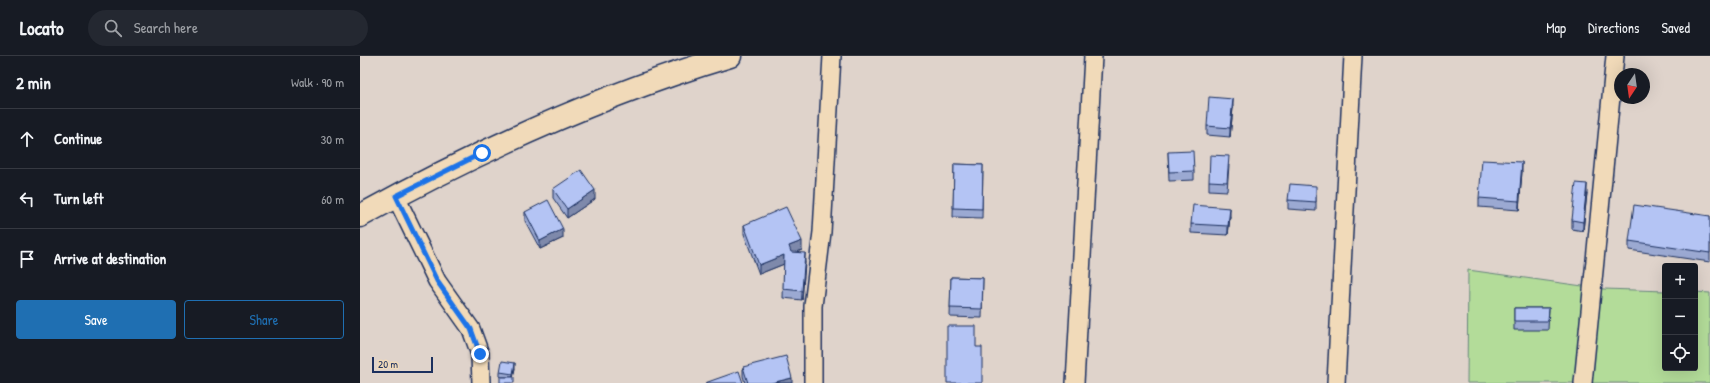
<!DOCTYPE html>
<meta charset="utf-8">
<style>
:root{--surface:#171b24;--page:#242831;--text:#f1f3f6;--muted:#9ea1a6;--line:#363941;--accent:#1f6fb2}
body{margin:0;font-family:"Patrick Hand",sans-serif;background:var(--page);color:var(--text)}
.controls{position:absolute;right:12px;bottom:12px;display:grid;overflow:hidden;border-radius:4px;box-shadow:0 4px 16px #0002}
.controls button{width:36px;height:36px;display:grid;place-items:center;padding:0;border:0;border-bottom:1px solid var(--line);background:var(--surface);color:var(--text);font:20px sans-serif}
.compass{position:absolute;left:1254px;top:12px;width:36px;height:36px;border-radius:50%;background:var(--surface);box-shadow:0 4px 16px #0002;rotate:193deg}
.scale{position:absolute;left:12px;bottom:10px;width:61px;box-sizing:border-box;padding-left:4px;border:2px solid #1b2f5e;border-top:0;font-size:11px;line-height:14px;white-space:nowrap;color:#1b2f5e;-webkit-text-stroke:3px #f1dab9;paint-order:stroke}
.stop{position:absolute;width:12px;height:12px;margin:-9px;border:3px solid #1a73e8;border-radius:50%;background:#fff}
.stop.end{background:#1a73e8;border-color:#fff;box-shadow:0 1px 4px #0008}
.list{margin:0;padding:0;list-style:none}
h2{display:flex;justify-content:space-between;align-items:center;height:52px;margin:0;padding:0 16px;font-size:17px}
h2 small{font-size:13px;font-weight:400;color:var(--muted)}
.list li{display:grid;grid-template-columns:26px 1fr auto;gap:12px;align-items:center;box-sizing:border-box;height:60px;padding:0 16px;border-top:1px solid var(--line)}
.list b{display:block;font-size:15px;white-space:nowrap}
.list em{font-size:13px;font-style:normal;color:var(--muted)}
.actions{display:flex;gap:8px;padding:12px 16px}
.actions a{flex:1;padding:9px 0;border:1px solid var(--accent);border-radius:4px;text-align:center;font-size:14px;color:var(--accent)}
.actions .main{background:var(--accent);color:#fff}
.icon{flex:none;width:22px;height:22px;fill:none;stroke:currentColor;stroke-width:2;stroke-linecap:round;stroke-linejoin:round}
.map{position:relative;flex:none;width:1350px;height:327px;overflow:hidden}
header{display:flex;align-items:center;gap:24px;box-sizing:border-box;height:56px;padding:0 20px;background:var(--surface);border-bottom:1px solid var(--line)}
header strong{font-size:19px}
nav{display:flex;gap:22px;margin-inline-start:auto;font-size:14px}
.search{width:280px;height:36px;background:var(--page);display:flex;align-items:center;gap:10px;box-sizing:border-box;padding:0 14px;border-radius:22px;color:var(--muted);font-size:15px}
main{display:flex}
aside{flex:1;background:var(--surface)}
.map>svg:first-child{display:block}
</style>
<header>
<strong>Locato</strong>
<div class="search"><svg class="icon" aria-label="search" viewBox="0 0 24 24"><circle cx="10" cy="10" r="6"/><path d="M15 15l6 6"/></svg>Search here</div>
<nav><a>Map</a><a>Directions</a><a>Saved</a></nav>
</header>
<main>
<aside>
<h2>2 min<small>Walk · 90 m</small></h2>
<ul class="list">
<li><svg class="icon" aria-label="ahead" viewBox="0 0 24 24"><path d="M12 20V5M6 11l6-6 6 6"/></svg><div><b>Continue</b></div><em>30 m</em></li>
<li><svg class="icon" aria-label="left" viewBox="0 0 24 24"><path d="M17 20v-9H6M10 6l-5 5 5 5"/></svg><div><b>Turn left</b></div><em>60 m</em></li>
<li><svg class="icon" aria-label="arrive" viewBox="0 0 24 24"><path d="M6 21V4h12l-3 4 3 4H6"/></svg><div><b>Arrive at destination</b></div></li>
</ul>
<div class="actions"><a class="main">Save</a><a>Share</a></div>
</aside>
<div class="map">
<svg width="1350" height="327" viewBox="0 0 1350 327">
<rect width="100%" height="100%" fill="#dfd3cb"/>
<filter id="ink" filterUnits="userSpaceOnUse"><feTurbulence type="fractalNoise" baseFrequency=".025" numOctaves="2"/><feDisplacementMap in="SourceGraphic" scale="8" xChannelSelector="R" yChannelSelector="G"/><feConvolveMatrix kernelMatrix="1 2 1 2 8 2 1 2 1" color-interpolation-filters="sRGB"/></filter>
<g filter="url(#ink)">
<!-- green -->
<path fill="#b3dc99" stroke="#67867c" d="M 1108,214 L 1244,233 L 1305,235 L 1305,312 L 1335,312 L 1335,236 L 1350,237 L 1350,327 L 1107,327 Z"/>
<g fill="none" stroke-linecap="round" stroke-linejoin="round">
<!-- minor casing -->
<g stroke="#1b2f5e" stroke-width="20">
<path id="minor" d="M 36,141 L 77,225 L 111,273 L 120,298 L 121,327
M 453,327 L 453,250 L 462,176 L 472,0
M 715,327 L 733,0
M 976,327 L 993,0
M 1223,327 L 1255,0"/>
</g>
<!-- secondary casing -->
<g stroke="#1b2f5e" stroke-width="25">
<path id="secondary" d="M 0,160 C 118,95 240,39 370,0"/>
</g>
<!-- minor -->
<use href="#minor" stroke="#f1dab9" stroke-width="17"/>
<!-- secondary -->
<use href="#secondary" stroke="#f1dab9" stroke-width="22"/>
</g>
<!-- wall -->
<path fill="#9ba9d2" stroke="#1b2f5e" d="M 873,52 L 870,81 L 847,79 L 847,70 Z
M 808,96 L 834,115 L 834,124 L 809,125 Z
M 594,108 L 623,109 L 622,162 L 593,161 Z
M 869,109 L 867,135 L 849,134 L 849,125 Z
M 1162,115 L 1159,154 L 1119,151 L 1119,142 Z
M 193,133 L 235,143 L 207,162 L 193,142 Z
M 1227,137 L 1223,175 L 1212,173 L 1212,164 Z
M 956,139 L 956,155 L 928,153 L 928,144 Z
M 165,156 L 203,182 L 180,193 L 165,165 Z
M 1350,160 L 1350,206 L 1269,194 L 1269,185 Z
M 870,161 L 868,179 L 831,177 L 831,168 Z
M 384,169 L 442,194 L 436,196 L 445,206 L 442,244 L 423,242 L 424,208 L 399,218 L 384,178 Z
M 591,221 L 623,222 L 622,262 L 590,261 Z
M 1154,252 L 1189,252 L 1188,274 L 1154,274 Z
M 383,311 L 432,327 L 385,327 L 383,320 Z
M 155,312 L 153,321 L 140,321 L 140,316 Z"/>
<!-- shaded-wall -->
<path fill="#7e89ab" stroke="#1b2f5e" d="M 873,43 L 873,52 L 870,81 L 870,72 Z
M 1162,106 L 1162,115 L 1159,154 L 1159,145 Z
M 1227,128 L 1227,137 L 1223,175 L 1223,166 Z
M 235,134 L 235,143 L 207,162 L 207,153 Z
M 870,152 L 870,161 L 868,179 L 868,170 Z
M 203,173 L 203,182 L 180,193 L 180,185 Z
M 442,185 L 442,194 L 429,199 L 429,190 Z
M 445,197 L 445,206 L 442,244 L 442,235 Z
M 424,199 L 424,208 L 399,218 L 399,209 Z
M 155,307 L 155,312 L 153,323 L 153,318 Z
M 432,322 L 432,327 L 411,327 Z"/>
<!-- building -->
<path fill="#b4c4f4" stroke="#1b2f5e" d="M 849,41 L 873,43 L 870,72 L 847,70 Z
M 833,95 L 834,115 L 809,116 L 808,96 Z
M 850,99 L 869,100 L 867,126 L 849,125 Z
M 1122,104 L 1162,106 L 1159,145 L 1119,142 Z
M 594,108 L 623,109 L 622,153 L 593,152 Z
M 221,114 L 235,134 L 207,153 L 193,133 Z
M 1216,127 L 1227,128 L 1223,166 L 1212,164 Z
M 930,128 L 956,130 L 956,146 L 928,144 Z
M 188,144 L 203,173 L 180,185 L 165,156 Z
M 833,149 L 870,152 L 868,170 L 831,168 Z
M 1274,149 L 1350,160 L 1350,197 L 1269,185 Z
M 426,151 L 442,185 L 429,190 L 431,196 L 445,197 L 442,235 L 423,233 L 424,199 L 399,209 L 384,169 Z
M 591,221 L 623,222 L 622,253 L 590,252 Z
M 1154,252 L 1189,252 L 1188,265 L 1154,265 Z
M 587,270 L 616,270 L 616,291 L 622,291 L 622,327 L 587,327 Z
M 426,300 L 432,322 L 411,327 L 388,327 L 383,311 Z
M 142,305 L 155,307 L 153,318 L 140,316 Z
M 379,315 L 383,327 L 345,327 Z
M 140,321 L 154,321 L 154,327 L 140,327 Z"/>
</g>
<g fill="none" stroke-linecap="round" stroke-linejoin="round" filter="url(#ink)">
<!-- route -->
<path stroke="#1a73e8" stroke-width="5" d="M 120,298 L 111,273 L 77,225 L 36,140 L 122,97"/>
</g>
</svg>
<div class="controls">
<button>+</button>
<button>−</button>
<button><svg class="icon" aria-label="locate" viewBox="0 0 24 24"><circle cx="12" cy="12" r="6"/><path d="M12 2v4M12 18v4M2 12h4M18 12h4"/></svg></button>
</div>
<svg class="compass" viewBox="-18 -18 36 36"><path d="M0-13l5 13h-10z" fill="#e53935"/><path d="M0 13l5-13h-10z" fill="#9ea1a6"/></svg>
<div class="scale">20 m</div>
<div class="stop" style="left:122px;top:97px"></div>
<div class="stop end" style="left:120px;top:298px"></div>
</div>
</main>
